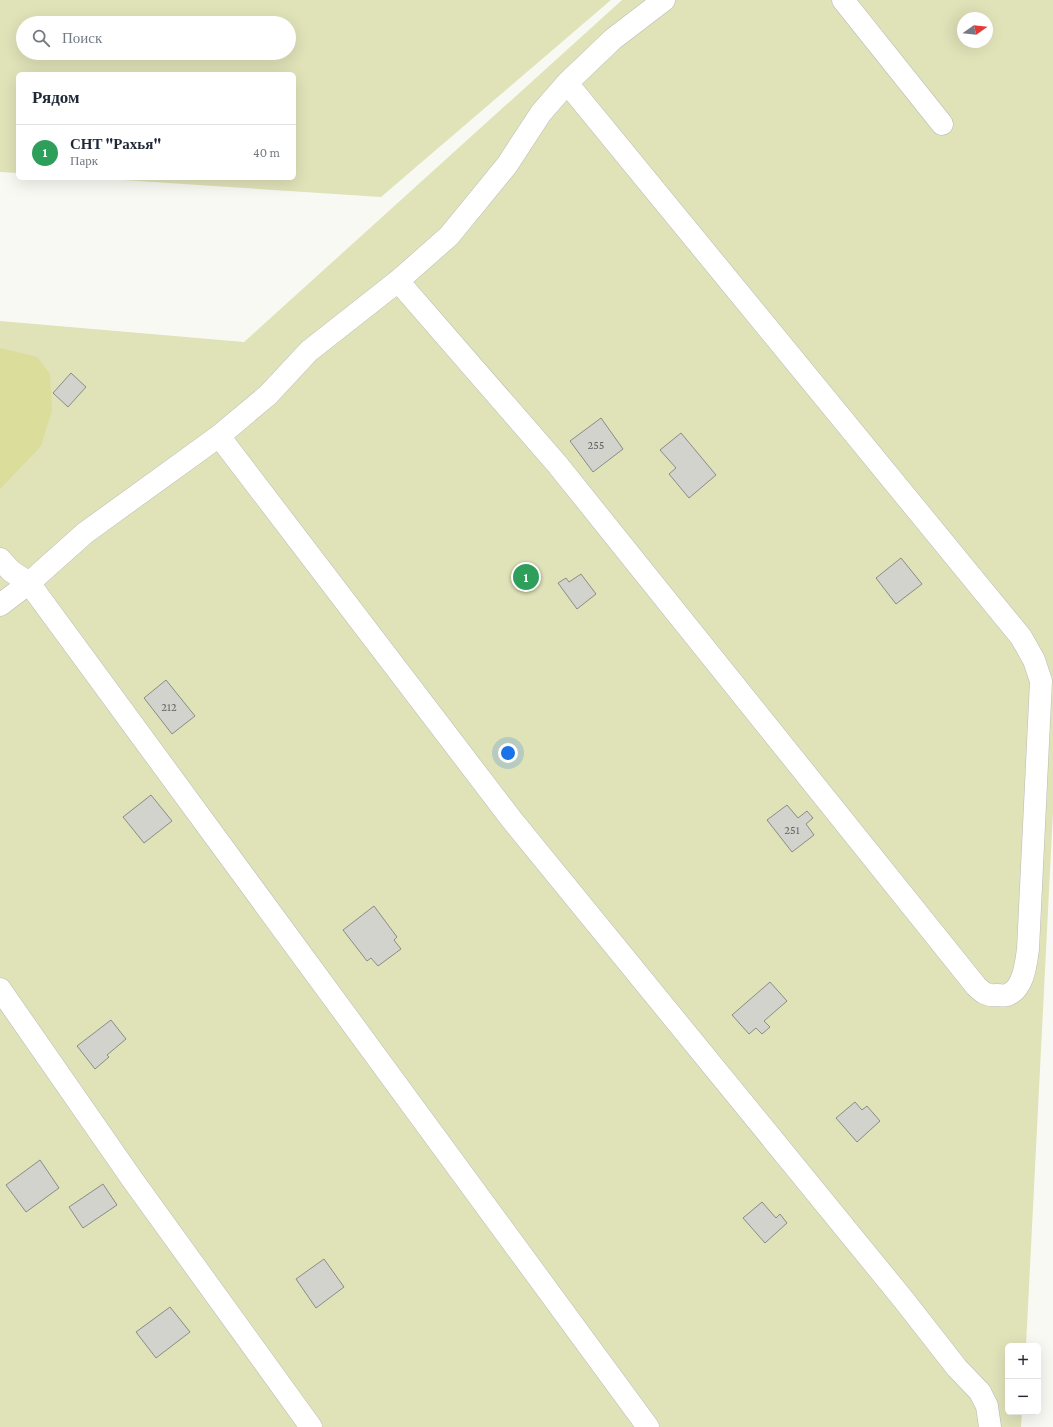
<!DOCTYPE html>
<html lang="ru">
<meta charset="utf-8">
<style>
:root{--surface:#fff;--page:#f6f6f7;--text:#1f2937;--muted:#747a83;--line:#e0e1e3;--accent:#2563eb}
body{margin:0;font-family:"Crimson Pro",serif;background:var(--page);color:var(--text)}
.controls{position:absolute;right:12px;bottom:12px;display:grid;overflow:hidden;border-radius:6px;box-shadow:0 4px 16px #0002}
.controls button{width:36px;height:36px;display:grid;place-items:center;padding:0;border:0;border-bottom:1px solid var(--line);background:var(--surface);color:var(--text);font:20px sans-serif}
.compass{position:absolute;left:957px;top:12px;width:36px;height:36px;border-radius:50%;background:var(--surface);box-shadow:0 4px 16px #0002;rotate:75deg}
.you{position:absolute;left:508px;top:753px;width:14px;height:14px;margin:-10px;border:3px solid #fff;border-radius:50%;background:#1a73e8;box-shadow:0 0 0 6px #1a73e833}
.badge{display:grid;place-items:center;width:26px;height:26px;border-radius:50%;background:var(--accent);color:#fff;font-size:13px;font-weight:700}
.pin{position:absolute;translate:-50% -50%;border:2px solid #fff;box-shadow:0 1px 4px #0006}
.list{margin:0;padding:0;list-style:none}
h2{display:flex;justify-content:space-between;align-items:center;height:52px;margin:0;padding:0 16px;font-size:17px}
h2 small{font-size:13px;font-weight:400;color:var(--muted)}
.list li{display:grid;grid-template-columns:26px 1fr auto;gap:12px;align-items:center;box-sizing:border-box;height:56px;padding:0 16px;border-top:1px solid var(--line)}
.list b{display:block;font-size:15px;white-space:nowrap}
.list p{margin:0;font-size:13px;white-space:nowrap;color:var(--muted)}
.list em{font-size:13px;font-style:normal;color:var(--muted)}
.icon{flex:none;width:22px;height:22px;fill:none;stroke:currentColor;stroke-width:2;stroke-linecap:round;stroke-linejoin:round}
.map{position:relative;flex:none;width:1053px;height:1427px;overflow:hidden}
.search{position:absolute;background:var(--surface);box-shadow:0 4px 16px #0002;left:16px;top:16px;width:280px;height:44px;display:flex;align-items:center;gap:10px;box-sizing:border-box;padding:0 14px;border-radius:22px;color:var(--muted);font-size:15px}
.panel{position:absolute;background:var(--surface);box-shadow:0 4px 16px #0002;left:16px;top:72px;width:280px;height:108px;border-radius:6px}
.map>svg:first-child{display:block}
</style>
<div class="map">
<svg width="1053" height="1427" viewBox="0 0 1053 1427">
<rect width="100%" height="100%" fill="#f9f9f4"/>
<!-- green -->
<path fill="#e0e2b8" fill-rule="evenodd" d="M 0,0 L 611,0 L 381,197 L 92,178 L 294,178 L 294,74 L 18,74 L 18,173 L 0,172 ZM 23,23 L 289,23 L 289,53 L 23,53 Z
M 622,0 L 1053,0 L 1053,812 L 1026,1346 L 1008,1346 L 1008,1412 L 1022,1412 L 1021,1427 L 0,1427 L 0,321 L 244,342 ZM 963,18 L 987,18 L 987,42 L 963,42 Z"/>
<!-- water -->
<path fill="#dbdd9a" d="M 0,348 L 37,357 L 50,374 L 52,410 L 41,446 L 0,489 Z"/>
<!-- building -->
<path fill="#d3d3ce" stroke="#8a8b86" d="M 71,373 L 86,387 L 68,407 L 53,393 Z
M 601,418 L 623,449 L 593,472 L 570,441 Z
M 681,433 L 716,475 L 689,498 L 669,474 L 676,468 L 660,450 Z
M 901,558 L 922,584 L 896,604 L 876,578 Z
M 581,574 L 596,594 L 577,609 L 558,583 L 566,578 L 569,582 Z
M 166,680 L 195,716 L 172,734 L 144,698 Z
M 151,795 L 172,821 L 144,843 L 123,817 Z
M 787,805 L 798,818 L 807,811 L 813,818 L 806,824 L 814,835 L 792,852 L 767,820 Z
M 374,906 L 397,937 L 394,940 L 401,949 L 378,966 L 371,958 L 367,961 L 343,930 Z
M 770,982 L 787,1001 L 764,1021 L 770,1027 L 762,1034 L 756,1028 L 749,1034 L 732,1015 Z
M 111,1020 L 126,1039 L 107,1055 L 109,1057 L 95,1069 L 77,1046 Z
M 855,1102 L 862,1110 L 867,1106 L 880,1121 L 857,1142 L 836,1118 Z
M 40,1160 L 59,1188 L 26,1212 L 6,1185 Z
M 103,1184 L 117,1205 L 83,1228 L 69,1207 Z
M 762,1202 L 776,1218 L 780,1214 L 787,1223 L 765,1243 L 743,1218 Z
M 324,1259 L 344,1287 L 316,1308 L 296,1279 Z
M 170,1307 L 190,1332 L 156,1358 L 136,1332 Z"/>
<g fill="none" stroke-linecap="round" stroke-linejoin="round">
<!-- minor casing -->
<g stroke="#babab5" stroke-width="23">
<path id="minor" d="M 843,0 L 942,124
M 398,281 L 557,464 L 976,986 C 983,993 987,996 997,995 C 1000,995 1004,996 1007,995 C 1024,989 1026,963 1028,949 L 1041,681 L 1034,660 L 1021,637 L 567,83
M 219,436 L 512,820 L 903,1299 L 957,1368 L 980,1392 L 987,1406 L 990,1427
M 0,559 L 11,571 L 29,583 L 648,1427
M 0,605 L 29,583 L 85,533 L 219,436 L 268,395 L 309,351 L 398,281 L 449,236 L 507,165 L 541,113 L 567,83 L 613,39 L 664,0
M 0,989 L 132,1179 L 311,1427"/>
</g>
<!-- minor -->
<use href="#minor" stroke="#fff" stroke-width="22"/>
</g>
<g text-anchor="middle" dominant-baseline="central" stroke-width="3" stroke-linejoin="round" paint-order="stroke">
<!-- number labels -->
<g font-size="12" fill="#62625f">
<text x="596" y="445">255</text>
<text x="169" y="707">212</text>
<text x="792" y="830">251</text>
</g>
</g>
</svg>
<div class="controls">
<button>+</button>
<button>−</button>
</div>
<svg class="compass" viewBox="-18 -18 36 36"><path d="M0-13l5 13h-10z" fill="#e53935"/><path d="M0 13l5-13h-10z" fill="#747a83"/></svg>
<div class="you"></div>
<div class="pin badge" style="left:526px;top:577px;background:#2e9e5b">1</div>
<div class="search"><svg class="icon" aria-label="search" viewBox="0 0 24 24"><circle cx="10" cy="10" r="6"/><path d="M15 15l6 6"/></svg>Поиск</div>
<section class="panel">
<h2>Рядом<small></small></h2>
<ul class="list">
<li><span class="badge" style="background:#2e9e5b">1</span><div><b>СНТ &quot;Рахья&quot;</b><p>Парк</p></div><em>40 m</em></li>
</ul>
</section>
</div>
